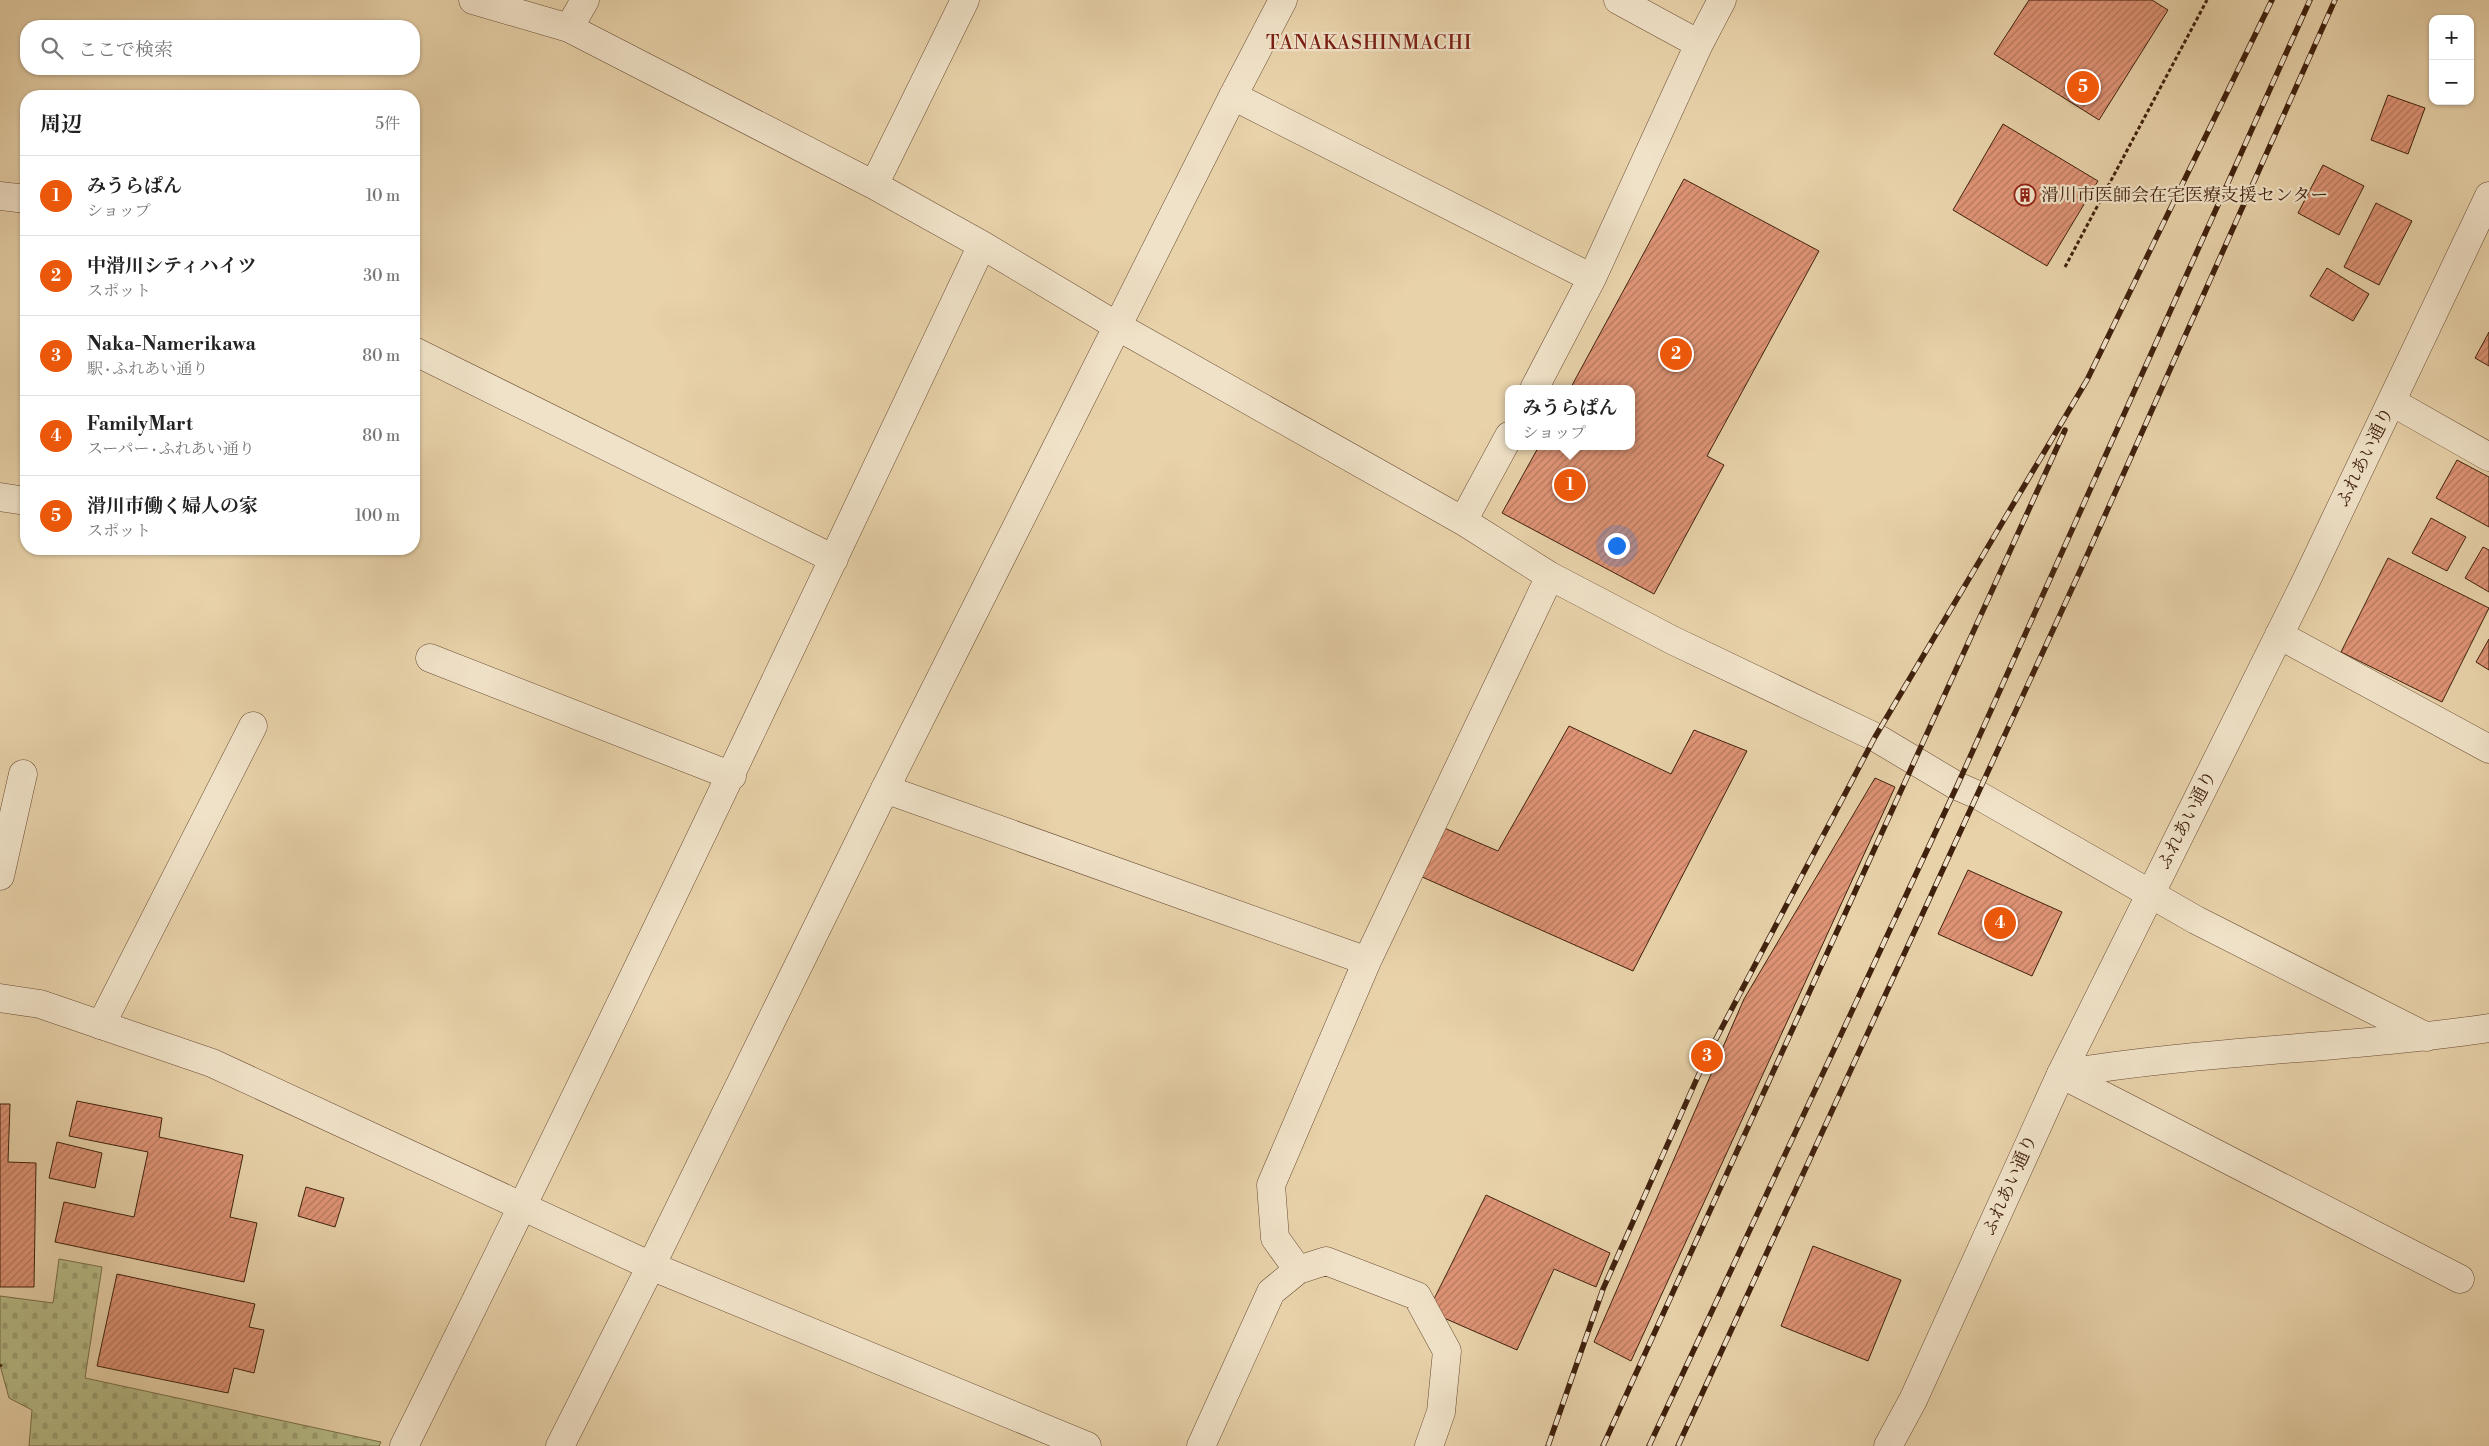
<!DOCTYPE html>
<html lang="ja">
<meta charset="utf-8">
<style>
:root{--surface:#fff;--page:#f6f6f6;--text:#222;--muted:#767676;--line:#e0e0e0;--accent:#ea580c}
body{margin:0;font-family:"Libre Bodoni","Noto Serif JP",serif;background:var(--page);color:var(--text)}
.controls{position:absolute;right:15px;top:15px;display:grid;overflow:hidden;border-radius:10px;box-shadow:0 1px 4px #0004}
.controls button{width:45px;height:45px;display:grid;place-items:center;padding:0;border:0;border-bottom:1px solid var(--line);background:var(--surface);color:var(--text);font:25px sans-serif}
.you{position:absolute;left:1616px;top:545px;width:18px;height:18px;margin:-12px;border:4px solid #fff;border-radius:50%;background:#1a73e8;box-shadow:0 0 0 8px #1a73e833}
.badge{display:grid;place-items:center;width:32px;height:32px;border-radius:50%;background:var(--accent);color:#fff;font-size:16px;font-weight:700}
.pin{position:absolute;translate:-50% -50%;border:2px solid #fff;box-shadow:0 1px 5px #0006}
.popup{position:absolute;left:1505px;top:385px;width:130px;height:65px;box-sizing:border-box;display:grid;place-content:center;border-radius:10px;background:var(--surface);filter:drop-shadow(0 1px 4px #0005);font-size:16px;white-space:nowrap;color:var(--muted)}
.popup b{font-size:19px;color:var(--text)}
.popup::after{content:'';position:absolute;left:50%;top:100%;margin-left:-10px;border:10px solid transparent;border-top-color:var(--surface)}
.list{margin:0;padding:0;list-style:none}
h2{display:flex;justify-content:space-between;align-items:center;height:65px;margin:0;padding:0 20px;font-size:21px}
h2 small{font-size:16px;font-weight:400;color:var(--muted)}
.list li{display:grid;grid-template-columns:32px 1fr auto;gap:15px;align-items:center;box-sizing:border-box;height:80px;padding:0 20px;border-top:1px solid var(--line)}
.list b{display:block;font-size:19px;white-space:nowrap}
.list p{margin:0;font-size:16px;white-space:nowrap;color:var(--muted)}
.list em{font-size:16px;font-style:normal;color:var(--muted)}
.icon{flex:none;width:28px;height:28px;fill:none;stroke:currentColor;stroke-width:2;stroke-linecap:round;stroke-linejoin:round}
.map{position:relative;flex:none;width:2489px;height:1446px;overflow:hidden}
.search{position:absolute;background:var(--surface);box-shadow:0 1px 4px #0004;left:20px;top:20px;width:400px;height:55px;display:flex;align-items:center;gap:12px;box-sizing:border-box;padding:0 18px;border-radius:20px;color:var(--muted);font-size:19px}
.panel{position:absolute;background:var(--surface);box-shadow:0 1px 4px #0004;left:20px;top:90px;width:400px;height:465px;border-radius:20px}
.map>svg:first-child{display:block}
</style>
<div class="map">
<svg width="2489" height="1446" viewBox="0 0 2489 1446">
<defs>
<pattern id="cemetery-stones" width="16" height="16" patternUnits="userSpaceOnUse" patternTransform="scale(1.25)"><rect width="16" height="16" fill="#b6bc88"/><path d="M2 7V4a2 2 0 0 1 4 0v3zM10 15v-3a2 2 0 0 1 4 0v3z" fill="#9ea174"/></pattern>
<pattern id="building-hatch" width="6" height="6" patternUnits="userSpaceOnUse" patternTransform="scale(1.25)"><rect width="6" height="6" fill="#df9476"/><path d="M-1 1l2-2M0 6l6-6M5 7l2-2" fill="none" stroke="#b6785f"/></pattern>
</defs>
<rect width="100%" height="100%" fill="#e8d2aa"/>
<filter id="stains"><feTurbulence type="fractalNoise" baseFrequency=".004" numOctaves="4"/><feColorMatrix values="0 0 0 0 .2 0 0 0 0 .09 0 0 0 0 .02 0 0 0 .5 -.17"/></filter>
<radialGradient id="worn" r=".72"><stop offset=".6" stop-color="#630" stop-opacity="0"/><stop offset="1" stop-color="#630" stop-opacity=".3"/></radialGradient>
<!-- cemetery -->
<path fill="url(#cemetery-stones)" stroke="#7b6e4a" d="M 59,1259 L 102,1267 L 85,1378 L 381,1442 L 379,1446 L 29,1446 L 32,1410 L 9,1398 L 0,1365 L 0,1296 L 53,1303 Z"/>
<!-- building -->
<path fill="url(#building-hatch)" stroke="#40210d" d="M 2029,0 L 2152,0 L 2168,10 L 2099,120 L 1994,54 Z
M 2388,95 L 2425,108 L 2408,154 L 2371,140 Z
M 2003,124 L 2098,181 L 2047,266 L 1953,210 Z
M 2323,165 L 2364,186 L 2339,235 L 2298,213 Z
M 1684,179 L 1819,251 L 1707,456 L 1724,465 L 1654,594 L 1502,513 L 1539,446 L 1631,446 L 1631,389 L 1570,389 Z
M 2376,203 L 2412,221 L 2379,285 L 2344,267 Z
M 2327,268 L 2369,294 L 2353,321 L 2310,296 Z
M 2489,332 L 2489,366 L 2475,358 Z
M 2457,460 L 2489,477 L 2489,527 L 2436,498 Z
M 2431,518 L 2466,537 L 2447,571 L 2412,553 Z
M 2483,547 L 2489,550 L 2489,592 L 2465,578 Z
M 2388,558 L 2489,608 L 2442,702 L 2341,652 Z
M 2489,639 L 2489,670 L 2476,662 Z
M 1569,726 L 1671,774 L 1694,730 L 1747,751 L 1633,971 L 1420,876 L 1442,827 L 1498,851 Z
M 1875,778 L 1895,787 L 1631,1361 L 1594,1342 L 1744,999 Z
M 1968,870 L 2062,912 L 2032,976 L 1938,934 Z
M 77,1101 L 162,1118 L 159,1137 L 243,1155 L 230,1217 L 257,1223 L 244,1282 L 55,1242 L 64,1202 L 134,1217 L 148,1152 L 69,1136 Z
M 0,1104 L 10,1104 L 8,1162 L 36,1163 L 34,1287 L 0,1287 Z
M 57,1142 L 102,1153 L 95,1188 L 49,1178 Z
M 306,1187 L 344,1198 L 335,1227 L 298,1216 Z
M 1486,1195 L 1610,1253 L 1596,1287 L 1554,1269 L 1517,1350 L 1428,1311 Z
M 1813,1246 L 1901,1280 L 1868,1361 L 1781,1326 Z
M 117,1274 L 255,1304 L 249,1327 L 264,1330 L 254,1373 L 234,1368 L 228,1393 L 97,1366 Z"/>
<g fill="none" stroke-linecap="round" stroke-linejoin="round">
<!-- minor casing -->
<g stroke="#6a4d34" stroke-width="29">
<path id="minor" d="M 473,0 L 569,28 L 874,185 L 982,245 L 1117,326 L 1463,521 L 1550,576 L 1672,640 L 1875,737 L 1957,786 L 1978,795 L 2196,920 L 2427,1037
M 1618,0 L 1699,44
M 569,28 L 585,0
M 1233,96 L 1592,278
M 874,185 L 965,0
M 0,196 L 26,199
M 414,351 L 834,559
M 1534,389 L 1592,278 L 1699,44 L 1722,0
M 2392,402 L 2489,457
M 0,497 L 26,501
M 1463,521 L 1509,436
M 2279,635 L 2489,749
M 430,658 L 732,776
M 885,789 L 1367,961
M 0,876 L 23,774
M 101,1025 L 253,726
M 2061,1074 L 2460,1279
M 2061,1074 C 2203,1050 2347,1049 2489,1028
M 1298,1270 L 1275,1238 L 1271,1185 L 1367,961 L 1550,576
M 404,1446 C 602,1048 792,647 982,245
M 1201,1446 L 1271,1292 L 1298,1270 L 1326,1261 L 1417,1296 L 1447,1351 L 1441,1412 L 1429,1446"/>
</g>
<!-- tertiary casing -->
<g stroke="#6a4d34" stroke-width="29">
<path id="tertiary" d="M 0,998 L 40,1004 L 212,1063 L 651,1266 L 1087,1446
M 560,1446 L 651,1266 L 885,789 L 1233,96 L 1283,0
M 1888,1446 L 1913,1400 L 2061,1074 L 2306,581 L 2489,196"/>
</g>
<!-- path -->
<path stroke="#40210d" stroke-width="3" stroke-dasharray="4 2.5" stroke-linecap="butt" d="M 2065,267 L 2207,0
M 0,1365 L 2,1366"/>
<!-- minor -->
<use href="#minor" stroke="#f0e2c8" stroke-width="28"/>
<!-- tertiary -->
<use href="#tertiary" stroke="#f0e2c8" stroke-width="28"/>
<!-- rail casing -->
<g stroke="#40210d" stroke-width="5.5">
<path id="rail" d="M 1548,1446 L 1603,1289 L 1707,1056 L 1875,737 L 2087,380 L 2272,0
M 1603,1446 L 2065,430
M 1649,1446 L 1957,786 L 2310,0
M 1678,1446 L 2081,569 L 2335,0"/>
</g>
<!-- rail -->
<use href="#rail" stroke="#f0e2c8" stroke-width="4" stroke-dasharray="11" stroke-linecap="butt"/>
</g>
<!-- icons -->
<defs>
<g id="building-ring" transform="scale(1.125)"><circle r="9.5" fill="#f0e2c8" stroke="#8f2418" stroke-width="1.5"/><path d="M-4-6H4V6H1V3H-1V6H-4ZM-2.5-4.3h1.7v1.8h-1.7ZM.8-4.3h1.7v1.8H.8ZM-2.5-1h1.7V.8h-1.7ZM.8-1h1.7V.8H.8Z" fill="#8f2418"/></g>
</defs>
<g fill-rule="evenodd">
<use href="#building-ring" x="2025" y="195"/>
</g>
<g text-anchor="middle" dominant-baseline="central" stroke-width="4.5" stroke-linejoin="round" paint-order="stroke">
<!-- poi labels -->
<g font-size="18" fill="#40210d" stroke="#f0e2c8" text-anchor="start">
<text x="2041" y="195">滑川市医師会在宅医療支援センター</text>
</g>
<!-- street labels -->
<g font-size="18" fill="#40210d" stroke="#f0e2c8">
<text transform="translate(2365 457) rotate(-64)">ふれあい通り</text>
<text transform="translate(2187 820) rotate(-63)">ふれあい通り</text>
<text transform="translate(2010 1185) rotate(-66)">ふれあい通り</text>
</g>
<!-- neighbourhood labels -->
<g font-size="19" letter-spacing="1" fill="#7a1f14" stroke="#f0e2c8">
<text x="1369" y="43">TANAKASHINMACHI</text>
</g>
</g>
<rect width="100%" height="100%" filter="url(#stains)"/>
<rect width="100%" height="100%" fill="url(#worn)"/>
</svg>
<div class="controls">
<button>+</button>
<button>−</button>
</div>
<div class="you"></div>
<div class="pin badge" style="left:1570px;top:485px">1</div>
<div class="popup"><b>みうらぱん</b>ショップ</div>
<div class="pin badge" style="left:1676px;top:354px">2</div>
<div class="pin badge" style="left:1707px;top:1056px">3</div>
<div class="pin badge" style="left:2000px;top:923px">4</div>
<div class="pin badge" style="left:2083px;top:87px">5</div>
<div class="search"><svg class="icon" aria-label="search" viewBox="0 0 24 24"><circle cx="10" cy="10" r="6"/><path d="M15 15l6 6"/></svg>ここで検索</div>
<section class="panel">
<h2>周辺<small>5件</small></h2>
<ul class="list">
<li><span class="badge">1</span><div><b>みうらぱん</b><p>ショップ</p></div><em>10 m</em></li>
<li><span class="badge">2</span><div><b>中滑川シティハイツ</b><p>スポット</p></div><em>30 m</em></li>
<li><span class="badge">3</span><div><b>Naka-Namerikawa</b><p>駅 · ふれあい通り</p></div><em>80 m</em></li>
<li><span class="badge">4</span><div><b>FamilyMart</b><p>スーパー · ふれあい通り</p></div><em>80 m</em></li>
<li><span class="badge">5</span><div><b>滑川市働く婦人の家</b><p>スポット</p></div><em>100 m</em></li>
</ul>
</section>
</div>
